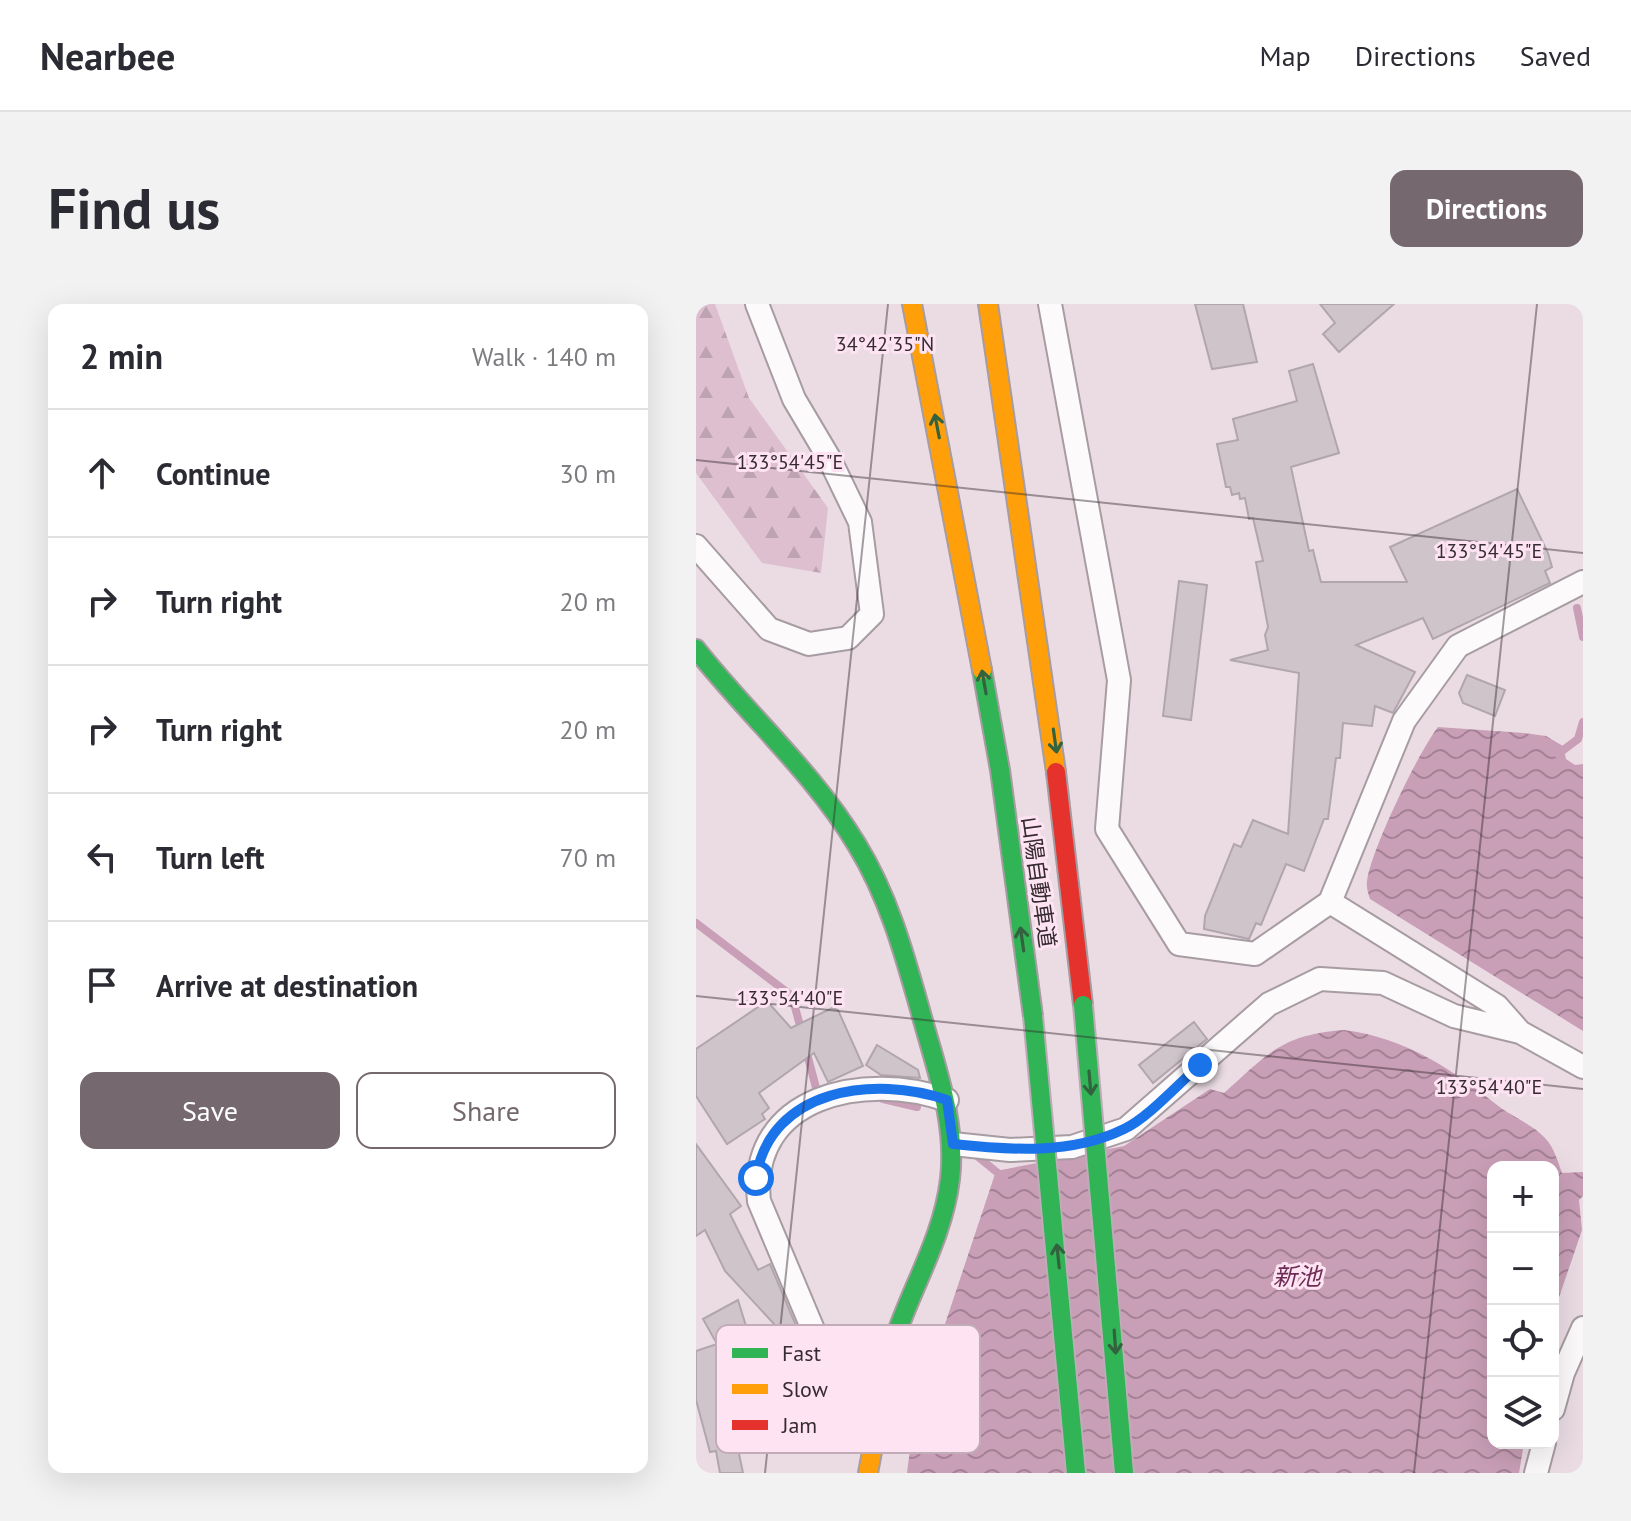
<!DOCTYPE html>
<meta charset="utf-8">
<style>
:root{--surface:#fff;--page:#f2f2f3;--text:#2b2b33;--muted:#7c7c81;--line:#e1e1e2;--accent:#75696f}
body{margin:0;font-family:"PT Sans","Noto Sans JP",sans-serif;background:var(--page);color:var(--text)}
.controls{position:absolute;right:24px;bottom:24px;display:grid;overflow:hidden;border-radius:16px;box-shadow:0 8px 32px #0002}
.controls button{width:72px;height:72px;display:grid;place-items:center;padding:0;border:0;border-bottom:2px solid var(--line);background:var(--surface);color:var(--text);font:40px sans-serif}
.stop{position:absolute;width:24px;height:24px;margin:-18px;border:6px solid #1a73e8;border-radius:50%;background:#fff}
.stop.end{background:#1a73e8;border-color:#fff;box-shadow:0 2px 8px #0008}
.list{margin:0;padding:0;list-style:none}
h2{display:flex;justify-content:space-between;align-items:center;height:104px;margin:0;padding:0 32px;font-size:34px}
h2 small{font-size:26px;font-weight:400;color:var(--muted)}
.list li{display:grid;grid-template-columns:52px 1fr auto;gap:24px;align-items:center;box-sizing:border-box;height:128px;padding:0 32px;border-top:2px solid var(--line)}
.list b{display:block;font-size:30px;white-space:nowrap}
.list em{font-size:26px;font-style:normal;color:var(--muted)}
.actions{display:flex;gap:16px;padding:24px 32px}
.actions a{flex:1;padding:18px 0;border:2px solid var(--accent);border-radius:16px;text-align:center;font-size:28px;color:var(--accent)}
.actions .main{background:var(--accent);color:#fff}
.icon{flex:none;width:44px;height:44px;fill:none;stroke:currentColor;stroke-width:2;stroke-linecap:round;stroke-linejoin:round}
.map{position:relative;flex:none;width:887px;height:1169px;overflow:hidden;border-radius:16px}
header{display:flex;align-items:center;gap:48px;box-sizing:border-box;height:112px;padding:0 40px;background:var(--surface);border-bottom:2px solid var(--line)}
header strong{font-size:38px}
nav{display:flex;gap:44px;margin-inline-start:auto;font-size:28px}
.intro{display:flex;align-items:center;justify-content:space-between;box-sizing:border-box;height:192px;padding:0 48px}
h1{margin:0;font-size:56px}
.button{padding:20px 36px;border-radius:16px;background:var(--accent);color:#fff;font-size:28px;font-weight:700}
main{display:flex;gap:48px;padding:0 48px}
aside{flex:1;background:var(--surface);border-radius:16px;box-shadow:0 8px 32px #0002}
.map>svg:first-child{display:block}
</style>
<header>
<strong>Nearbee</strong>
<nav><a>Map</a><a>Directions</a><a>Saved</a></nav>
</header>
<div class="intro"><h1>Find us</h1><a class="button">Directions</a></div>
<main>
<aside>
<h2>2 min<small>Walk · 140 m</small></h2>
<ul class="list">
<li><svg class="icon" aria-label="ahead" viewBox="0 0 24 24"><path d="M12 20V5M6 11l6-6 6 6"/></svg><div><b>Continue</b></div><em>30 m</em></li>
<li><svg class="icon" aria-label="right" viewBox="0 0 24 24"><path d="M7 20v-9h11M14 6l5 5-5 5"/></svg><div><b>Turn right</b></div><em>20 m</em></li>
<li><svg class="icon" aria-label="right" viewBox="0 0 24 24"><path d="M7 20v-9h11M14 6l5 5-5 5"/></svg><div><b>Turn right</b></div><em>20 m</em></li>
<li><svg class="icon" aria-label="left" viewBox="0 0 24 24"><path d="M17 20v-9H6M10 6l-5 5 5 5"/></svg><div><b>Turn left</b></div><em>70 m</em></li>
<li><svg class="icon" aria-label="arrive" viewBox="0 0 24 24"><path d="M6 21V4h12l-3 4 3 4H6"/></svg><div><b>Arrive at destination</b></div></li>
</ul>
<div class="actions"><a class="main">Save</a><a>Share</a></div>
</aside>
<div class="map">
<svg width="887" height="1169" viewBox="0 0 887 1169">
<defs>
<pattern id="forest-firs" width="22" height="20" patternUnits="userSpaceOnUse" patternTransform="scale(2)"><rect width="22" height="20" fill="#ddbfd0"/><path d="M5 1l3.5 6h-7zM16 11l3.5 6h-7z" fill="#bea4b3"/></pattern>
<pattern id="water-waves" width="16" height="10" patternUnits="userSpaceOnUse" patternTransform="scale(2)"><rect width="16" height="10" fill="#c99fb7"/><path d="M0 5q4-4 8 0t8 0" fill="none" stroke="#a48295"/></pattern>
</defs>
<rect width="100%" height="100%" fill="#ebdce4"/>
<!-- forest -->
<path fill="url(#forest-firs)" d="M 0,0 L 19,0 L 53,94 L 132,204 L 125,269 L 66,259 L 0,169 Z"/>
<!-- water -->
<path fill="url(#water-waves)" d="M 742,423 L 828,429 L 850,432 L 867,442 L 870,455 L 879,461 L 887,460 L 887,727 L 674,595 C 672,589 670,583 671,577 C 675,546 722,449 742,423 Z
M 648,726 C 711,734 757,766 805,804 C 821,815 837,821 850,835 C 858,844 862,858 866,869 L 887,868 L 887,892 L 883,896 L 886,926 L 857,1011 L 857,863 L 797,863 L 797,1139 L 828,1139 L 823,1169 L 211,1169 L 218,1113 L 300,867 L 428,842 L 514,785 L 528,789 C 573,749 585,731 648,726 Z"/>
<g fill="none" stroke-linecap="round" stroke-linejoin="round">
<!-- stream -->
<path stroke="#c99fb7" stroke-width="8" d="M 881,304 L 887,333
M 862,450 L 882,435 L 887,418
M 0,619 L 96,692 L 106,729
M 110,746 L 123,795
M 187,795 L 221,803
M 281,852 L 308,874"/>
</g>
<!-- building -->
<path fill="#d0c4cb" stroke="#b1a6ac" stroke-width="2" d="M 499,0 L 547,0 L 561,58 L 516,65 Z
M 624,0 L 698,0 L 643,48 L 627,30 L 639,19 Z
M 617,60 L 643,149 L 595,163 L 613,247 L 617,246 L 625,278 L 711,278 L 694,243 L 821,185 L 852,249 L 856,263 L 849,267 L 854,279 L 737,335 L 727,314 L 660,341 L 719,368 L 697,409 L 679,402 L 676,422 L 647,419 L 644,454 L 640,454 L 632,515 L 628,515 L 608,567 L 590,560 L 565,621 L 560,619 L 553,635 L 508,625 L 509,612 L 538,540 L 545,543 L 557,516 L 592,530 L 603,369 L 534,356 L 572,346 L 569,331 L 572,323 L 560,258 L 567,257 L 557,214 L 553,215 L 549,194 L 544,195 L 543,189 L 536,191 L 534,183 L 530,183 L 521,140 L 542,136 L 537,115 L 601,97 L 593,67 Z
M 483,277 L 511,281 L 495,416 L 467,412 Z
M 771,371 L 809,386 L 799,412 L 767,399 L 763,389 Z
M 71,697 L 95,724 L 136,704 L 142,706 L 167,762 L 132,778 L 118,749 L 63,789 L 73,804 L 66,810 L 69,815 L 31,840 L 0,792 L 0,745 Z
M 498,718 L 511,735 L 457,779 L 443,761 Z
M 181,741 L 222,766 L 224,774 L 185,771 L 170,761 Z
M 0,840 L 45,902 L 34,910 L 62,966 L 74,960 L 117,1062 L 29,967 L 9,926 L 0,932 Z
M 42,996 L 62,1061 L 53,1064 L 70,1127 L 41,1140 L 47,1169 L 24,1169 L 20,1147 L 14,1148 L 0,1096 L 0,1047 L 21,1040 L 7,1015 Z"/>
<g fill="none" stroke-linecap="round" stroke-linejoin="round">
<!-- street casing -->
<g stroke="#a79ca2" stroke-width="26">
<path id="street" d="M 354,0 L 423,376 L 411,525 L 483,640 L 559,650 L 634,598 L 708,417 L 762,342 L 887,278
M 0,242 L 73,325 L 113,340 L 152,334 L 176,310 L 164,218 L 133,154 L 98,95 L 61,0
M 634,598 L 801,702 L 824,728
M 257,840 L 314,846 L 376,843 L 430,825 L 573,700 L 624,675 L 687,679 L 758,712 L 824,728 L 887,763
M 182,1093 L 159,1085 L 134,1066 L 63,897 C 52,791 170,767 251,796
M 857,1105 L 867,1069 L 887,1024
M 840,1169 L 848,1139"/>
</g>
<!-- fast casing -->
<g stroke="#a79ca2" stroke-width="22">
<path id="fast" d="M 0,345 C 52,411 117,468 161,541 C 196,598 212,664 230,727 C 244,776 260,824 254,875 C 247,936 212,989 195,1046
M 286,366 L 304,466 L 337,712"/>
</g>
<!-- slow casing -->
<g stroke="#a79ca2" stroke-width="22">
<path id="slow" d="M 216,0 L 286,366
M 292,0 L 360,468
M 172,1169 L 195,1046"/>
</g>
<!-- jam casing -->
<g stroke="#a79ca2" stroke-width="22">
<path id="jam" d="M 360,468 L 387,701"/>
</g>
<!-- street -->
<use href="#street" stroke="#fcfafb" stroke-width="22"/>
<!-- fast -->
<use href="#fast" stroke="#30b455" stroke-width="18"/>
<!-- slow -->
<use href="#slow" stroke="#ff9f0a" stroke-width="18"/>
<!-- jam -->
<use href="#jam" stroke="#e5322d" stroke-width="18"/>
<!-- fast-bridge casing -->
<g stroke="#bfabb7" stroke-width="22" stroke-linecap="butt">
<path id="fast-bridge" d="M 387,701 L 428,1169
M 337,712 L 380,1169"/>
</g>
<!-- fast-bridge -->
<use href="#fast-bridge" stroke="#30b455" stroke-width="18"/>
</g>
<!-- one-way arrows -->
<defs><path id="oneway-shaft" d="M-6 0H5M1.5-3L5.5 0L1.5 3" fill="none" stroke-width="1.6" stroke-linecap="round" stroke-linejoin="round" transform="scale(2)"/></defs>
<g stroke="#33623f">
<use href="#oneway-shaft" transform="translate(241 122) rotate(-101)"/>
<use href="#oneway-shaft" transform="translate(288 378) rotate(-100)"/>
<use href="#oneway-shaft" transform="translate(359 437) rotate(82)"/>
<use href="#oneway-shaft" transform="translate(326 635) rotate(-98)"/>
<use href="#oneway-shaft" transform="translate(394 779) rotate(85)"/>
<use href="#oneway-shaft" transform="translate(362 952) rotate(-96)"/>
<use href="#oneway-shaft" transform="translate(419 1038) rotate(86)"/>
</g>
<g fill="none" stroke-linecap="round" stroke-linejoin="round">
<!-- route -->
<path stroke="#1a73e8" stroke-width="10" d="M 60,874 C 74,784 179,771 251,796 L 257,840 C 314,846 375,851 428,825 C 452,814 483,779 504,761"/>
</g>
<!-- ticks -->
<path fill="none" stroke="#352b30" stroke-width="2" stroke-opacity="0.45" d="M 0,156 L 887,249M 0,692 L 887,785M 69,1169 L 192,0M 718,1169 L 841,0"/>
<g text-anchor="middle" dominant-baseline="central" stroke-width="6" stroke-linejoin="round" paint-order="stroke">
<!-- street labels -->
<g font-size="22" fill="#352b30" stroke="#fee3f2">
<text transform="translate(343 578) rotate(82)">山陽自動車道</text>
</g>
<!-- water labels -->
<g font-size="24" font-style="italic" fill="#6c2c55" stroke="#fee3f2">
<text x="601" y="972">新池</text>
</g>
</g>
<!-- legend -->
<rect x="20" y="1021" width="264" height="128" rx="12" fill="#fee3f2" stroke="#c2acb8" stroke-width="2"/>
<rect x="36" y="1044" width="36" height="10" fill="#30b455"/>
<rect x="36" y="1080" width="36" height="10" fill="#ff9f0a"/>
<rect x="36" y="1116" width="36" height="10" fill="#e5322d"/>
<g font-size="22" fill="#352b30">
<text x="86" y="1057">Fast</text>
<text x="86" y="1093">Slow</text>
<text x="86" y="1129">Jam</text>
</g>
<g font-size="20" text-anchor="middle" fill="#352b30" stroke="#fee3f2" stroke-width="6" stroke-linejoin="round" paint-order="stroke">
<text x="189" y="47">34°42'35"N</text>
<text x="94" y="165">133°54'45"E</text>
<text x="793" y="254">133°54'45"E</text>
<text x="94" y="701">133°54'40"E</text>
<text x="793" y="790">133°54'40"E</text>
</g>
</svg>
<div class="controls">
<button>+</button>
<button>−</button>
<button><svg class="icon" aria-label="locate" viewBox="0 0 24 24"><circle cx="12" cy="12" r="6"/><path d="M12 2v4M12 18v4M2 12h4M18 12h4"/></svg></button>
<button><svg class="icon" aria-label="layers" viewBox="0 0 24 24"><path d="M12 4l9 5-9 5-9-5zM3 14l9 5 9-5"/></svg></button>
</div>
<div class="stop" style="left:60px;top:874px"></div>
<div class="stop end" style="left:504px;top:761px"></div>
</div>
</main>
